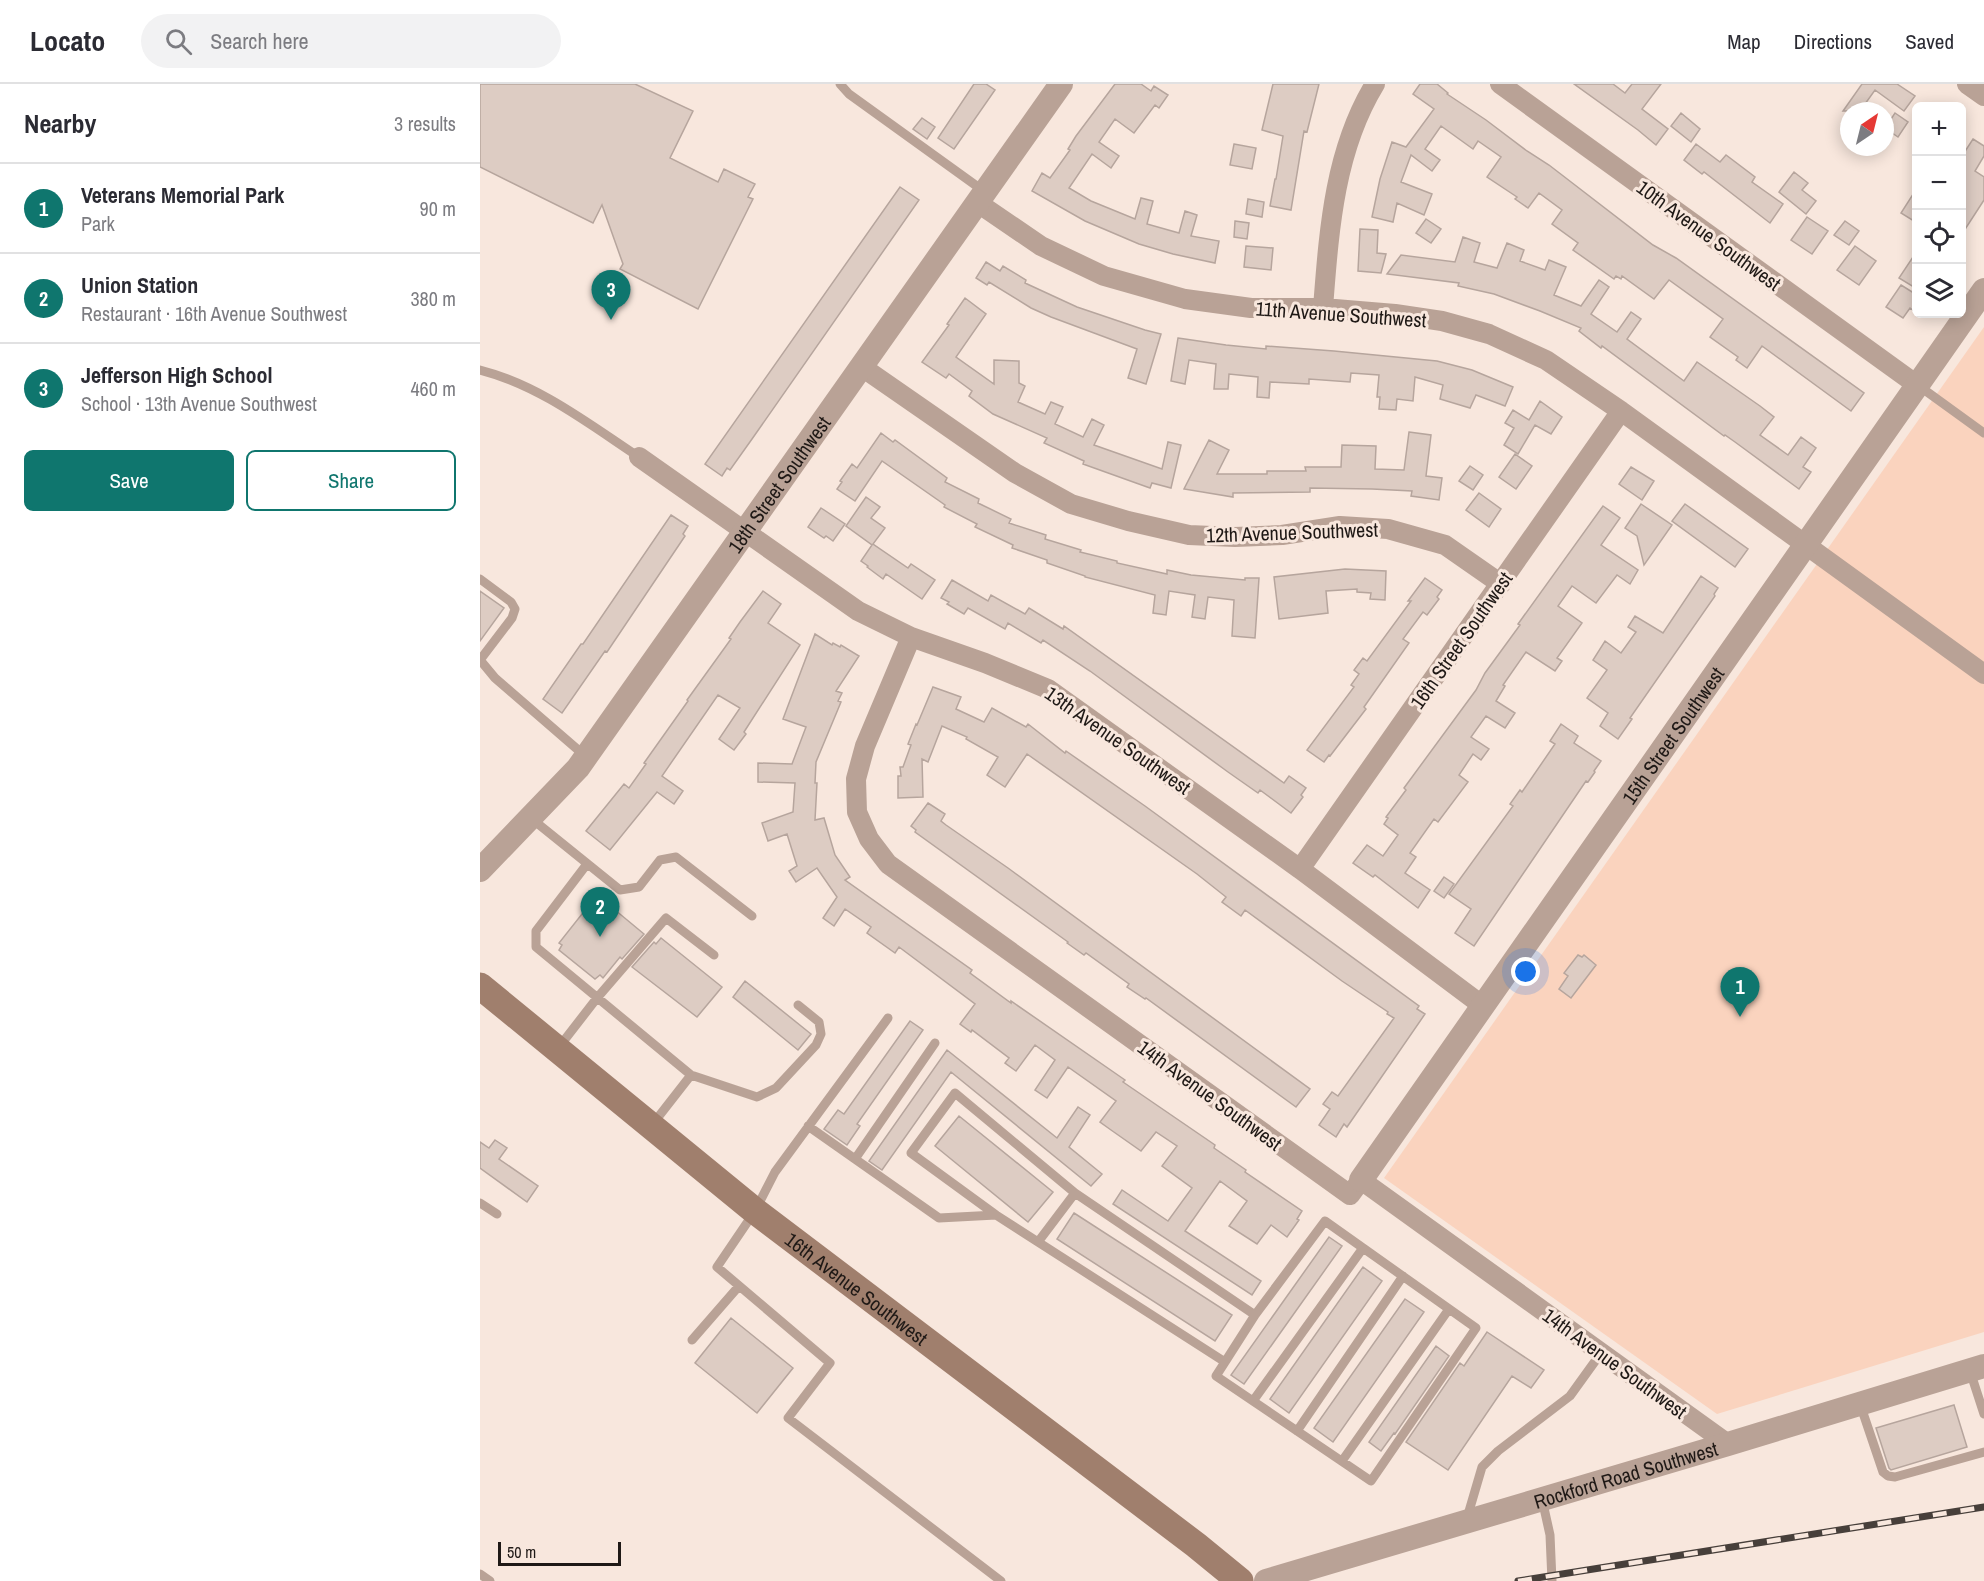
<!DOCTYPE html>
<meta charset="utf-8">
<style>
:root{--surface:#fff;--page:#f2f2f3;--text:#2b2b33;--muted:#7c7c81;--line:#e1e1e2;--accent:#0f766e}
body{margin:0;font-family:"Archivo Narrow",sans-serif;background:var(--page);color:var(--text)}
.controls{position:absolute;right:18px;top:18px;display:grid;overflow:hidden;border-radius:9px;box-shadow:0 3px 15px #0003}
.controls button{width:54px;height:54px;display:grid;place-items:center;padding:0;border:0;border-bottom:2px solid var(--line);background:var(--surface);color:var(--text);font:30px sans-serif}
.compass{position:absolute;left:1360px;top:18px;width:54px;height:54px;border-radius:50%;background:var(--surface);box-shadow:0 3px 15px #0003;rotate:35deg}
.scale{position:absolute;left:18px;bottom:15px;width:123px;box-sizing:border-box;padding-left:6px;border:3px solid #1f1916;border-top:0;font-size:16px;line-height:21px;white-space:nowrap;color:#1f1916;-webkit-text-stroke:4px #f8e7dd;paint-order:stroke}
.you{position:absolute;left:1046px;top:888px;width:21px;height:21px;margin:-15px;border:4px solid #fff;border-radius:50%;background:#1a73e8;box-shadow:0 0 0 9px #1a73e833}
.badge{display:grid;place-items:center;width:39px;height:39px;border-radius:50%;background:var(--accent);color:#fff;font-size:20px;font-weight:700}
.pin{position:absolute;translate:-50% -50px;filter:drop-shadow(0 2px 3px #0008)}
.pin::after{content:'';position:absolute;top:32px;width:21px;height:18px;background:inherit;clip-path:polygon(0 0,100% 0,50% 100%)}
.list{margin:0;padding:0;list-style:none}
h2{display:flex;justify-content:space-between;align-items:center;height:78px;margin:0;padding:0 24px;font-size:26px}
h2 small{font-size:20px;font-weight:400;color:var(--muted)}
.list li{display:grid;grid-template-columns:39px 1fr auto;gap:18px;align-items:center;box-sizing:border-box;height:90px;padding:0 24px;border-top:2px solid var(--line)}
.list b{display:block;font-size:22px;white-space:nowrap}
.list p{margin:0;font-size:20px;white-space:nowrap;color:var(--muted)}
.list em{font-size:20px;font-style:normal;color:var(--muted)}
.actions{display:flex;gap:12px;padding:18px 24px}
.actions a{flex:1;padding:14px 0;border:2px solid var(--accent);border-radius:9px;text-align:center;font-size:21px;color:var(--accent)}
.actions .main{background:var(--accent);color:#fff}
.icon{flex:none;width:33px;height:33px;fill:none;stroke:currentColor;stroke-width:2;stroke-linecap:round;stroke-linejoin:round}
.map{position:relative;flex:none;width:1504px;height:1497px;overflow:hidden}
header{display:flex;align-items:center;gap:36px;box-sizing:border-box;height:84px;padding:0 30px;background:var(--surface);border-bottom:2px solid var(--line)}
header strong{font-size:28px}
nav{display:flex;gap:33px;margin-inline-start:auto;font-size:21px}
.search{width:420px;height:54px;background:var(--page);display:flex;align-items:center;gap:15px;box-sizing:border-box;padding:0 21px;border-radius:33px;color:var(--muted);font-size:22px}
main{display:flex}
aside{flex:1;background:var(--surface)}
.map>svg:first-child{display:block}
</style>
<header>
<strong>Locato</strong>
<div class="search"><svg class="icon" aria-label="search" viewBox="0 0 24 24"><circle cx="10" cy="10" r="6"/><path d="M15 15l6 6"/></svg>Search here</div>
<nav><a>Map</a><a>Directions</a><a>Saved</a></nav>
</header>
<main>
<aside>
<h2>Nearby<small>3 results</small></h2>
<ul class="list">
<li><span class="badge">1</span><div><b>Veterans Memorial Park</b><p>Park</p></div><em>90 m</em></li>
<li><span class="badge">2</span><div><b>Union Station</b><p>Restaurant · 16th Avenue Southwest</p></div><em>380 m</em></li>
<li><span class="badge">3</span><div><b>Jefferson High School</b><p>School · 13th Avenue Southwest</p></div><em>460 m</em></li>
</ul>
<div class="actions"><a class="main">Save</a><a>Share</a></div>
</aside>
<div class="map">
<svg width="1504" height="1497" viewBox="0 0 1504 1497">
<rect width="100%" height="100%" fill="#f8e7dd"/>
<!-- green -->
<path fill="#fad3be" d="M 1504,243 L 1504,1248 L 1237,1330 L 904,1094 Z"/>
<!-- building -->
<path fill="#ddccc3" stroke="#b6a59d" stroke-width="1.5" d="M 0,0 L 155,0 L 213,27 L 190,74 L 238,98 L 244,85 L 275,100 L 268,113 L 273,115 L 218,225 L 140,185 L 143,180 L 122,121 L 113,139 L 0,83 Z
M 494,0 L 506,0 L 515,6 L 474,65 L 458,54 Z
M 635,0 L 661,0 L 671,7 L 674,2 L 688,11 L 679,24 L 675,21 L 654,49 L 635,35 L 619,58 L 639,72 L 631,84 L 612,70 L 589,104 L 611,117 L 655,135 L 661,114 L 673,117 L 667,140 L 699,149 L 705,127 L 717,131 L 711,152 L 739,157 L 735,179 L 693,170 L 659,160 L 605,137 L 552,107 L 562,89 L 570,94 L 590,66 L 588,65 L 596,52 Z
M 793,0 L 839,0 L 827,48 L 824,47 L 811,126 L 790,122 L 795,95 L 796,95 L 803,52 L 782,46 Z
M 940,0 L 957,0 L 968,9 L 967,10 L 1006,36 L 1047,67 L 1069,81 L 1173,161 L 1196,174 L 1384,309 L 1371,327 L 1282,262 L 1267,284 L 1256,276 L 1258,273 L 1230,253 L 1243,235 L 1189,196 L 1174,215 L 1142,192 L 1141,195 L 1136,192 L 1134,195 L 1093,166 L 1098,159 L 1072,140 L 1082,126 L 1059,109 L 1048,124 L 1035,115 L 1037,113 L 1007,93 L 1021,73 L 998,57 L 993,65 L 961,42 L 945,65 L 960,76 L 952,87 L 931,71 L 921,98 L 952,110 L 944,131 L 917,119 L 913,138 L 892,133 L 900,95 L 912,58 L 926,63 L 954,25 L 933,10 Z
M 1094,0 L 1133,0 L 1145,9 L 1152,0 L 1181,0 L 1162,25 L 1188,45 L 1176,61 L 1158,46 Z
M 1382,0 L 1417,0 L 1435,12 L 1424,27 L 1395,6 L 1380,27 L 1363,27 Z
M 1201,29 L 1220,45 L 1211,58 L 1191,42 Z
M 1415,29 L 1428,38 L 1418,53 L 1405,44 Z
M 442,34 L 455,43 L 447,55 L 433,45 Z
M 1493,55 L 1504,62 L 1504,72 L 1495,87 L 1504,93 L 1504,116 L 1482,150 L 1482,72 Z
M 754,60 L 776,64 L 772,85 L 750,81 Z
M 1216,60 L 1240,78 L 1246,71 L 1275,93 L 1272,98 L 1303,120 L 1290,139 L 1224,88 L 1222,90 L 1204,76 Z
M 1314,88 L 1328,99 L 1322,106 L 1336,117 L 1326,130 L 1299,108 Z
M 420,103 L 439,116 L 272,355 L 250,386 L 247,384 L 242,392 L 225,380 Z
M 1437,104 L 1437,139 L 1421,129 Z
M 768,115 L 784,118 L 782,133 L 766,130 Z
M 1327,133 L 1348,147 L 1332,170 L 1311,156 Z
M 946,135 L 961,145 L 951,159 L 936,149 Z
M 755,137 L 769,139 L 767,155 L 754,153 Z
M 1365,137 L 1379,147 L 1369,161 L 1354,151 Z
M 880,145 L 898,146 L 897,169 L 906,170 L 901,189 L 878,187 Z
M 983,153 L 1000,159 L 994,178 L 1017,184 L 1027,159 L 1044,166 L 1040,177 L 1065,186 L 1069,176 L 1086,183 L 1074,211 L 1101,222 L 1119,196 L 1129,203 L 1111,230 L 1137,248 L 1151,228 L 1161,235 L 1147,255 L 1204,297 L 1217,278 L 1280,322 L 1294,333 L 1280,351 L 1308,371 L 1321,353 L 1336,364 L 1323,383 L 1331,388 L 1319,405 L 1255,358 L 1245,351 L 1244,352 L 1122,262 L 1121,264 L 1099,247 L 1101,244 L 1060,227 L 1014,210 L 978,202 L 979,199 L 907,190 L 921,171 L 975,178 Z
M 766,162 L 793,164 L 791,186 L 764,183 Z
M 1375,162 L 1396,177 L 1379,201 L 1357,186 Z
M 1437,167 L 1437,205 L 1419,194 Z
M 506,178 L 520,187 L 523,182 L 546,196 L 545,199 L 597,223 L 665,246 L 681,250 L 666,300 L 648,294 L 657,265 L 571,233 L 551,224 L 509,198 L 507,201 L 496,194 Z
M 1421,201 L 1437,211 L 1437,229 L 1430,224 L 1423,234 L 1406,223 Z
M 485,214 L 506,230 L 476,273 L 514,300 L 514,276 L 539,277 L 539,299 L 545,302 L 538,318 L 565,330 L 571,318 L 583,323 L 575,340 L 603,353 L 612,335 L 624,341 L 614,361 L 682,385 L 688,358 L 701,361 L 691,404 L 672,399 L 670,404 L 603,380 L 604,377 L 564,359 L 567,354 L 513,330 L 489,312 L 492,307 L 469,290 L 466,294 L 442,278 L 469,241 L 467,240 Z
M 698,254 L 746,261 L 786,265 L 786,262 L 854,267 L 957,277 L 992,286 L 1033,303 L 1025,322 L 996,311 L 990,324 L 960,315 L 963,301 L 935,293 L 933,317 L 917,315 L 916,326 L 899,325 L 900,313 L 897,313 L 899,291 L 871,289 L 870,298 L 829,295 L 829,300 L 790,298 L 789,314 L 777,313 L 778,293 L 749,290 L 748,305 L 734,305 L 736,280 L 709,276 L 705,300 L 691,297 Z
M 1060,317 L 1082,333 L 1071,350 L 1055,341 L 1038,370 L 1024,361 L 1034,344 L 1025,339 L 1033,326 L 1049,336 Z
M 929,348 L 951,351 L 946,392 L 962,394 L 959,416 L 931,412 L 932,407 L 892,405 L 830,404 L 830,408 L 753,409 L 753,413 L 704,405 L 729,356 L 749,366 L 737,390 L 787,390 L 787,387 L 826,387 L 825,383 L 861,383 L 862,361 L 896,362 L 895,385 L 924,386 Z
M 401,349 L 413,358 L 415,356 L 467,394 L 465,398 L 499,415 L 498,419 L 531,435 L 529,439 L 566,451 L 565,455 L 601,466 L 600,468 L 637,477 L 637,479 L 687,490 L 687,486 L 711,491 L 765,496 L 765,494 L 779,494 L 775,554 L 752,552 L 754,516 L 728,513 L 725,535 L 712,533 L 715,511 L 689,507 L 686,531 L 673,529 L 675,511 L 605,493 L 605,492 L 567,479 L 567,476 L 532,464 L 533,461 L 495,443 L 497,440 L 464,423 L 465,421 L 402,377 L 375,417 L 357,405 L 362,398 L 360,397 L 372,380 L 377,384 Z
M 1035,370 L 1052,382 L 1036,405 L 1019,393 Z
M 990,382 L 1003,391 L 993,406 L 979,397 Z
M 1151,383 L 1174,397 L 1162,416 L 1139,400 Z
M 999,409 L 1021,425 L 1009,443 L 986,426 Z
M 386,413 L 400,423 L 391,434 L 405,444 L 393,460 L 428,484 L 431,480 L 455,496 L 442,515 L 406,490 L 403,495 L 387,483 L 388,482 L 381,477 L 392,461 L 366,442 Z
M 1161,420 L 1192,441 L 1164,481 L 1157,452 L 1145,444 Z
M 1205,420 L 1268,465 L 1255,483 L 1192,437 Z
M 1123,422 L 1140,434 L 1121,461 L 1158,486 L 1150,500 L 1137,491 L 1116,519 L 1092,502 L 1078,522 L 1102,539 L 1077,574 L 1082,577 L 1075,587 L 1046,568 L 1023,601 L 1025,602 L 1016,617 L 1035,629 L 1025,644 L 1006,632 L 991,653 L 1009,665 L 1001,676 L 993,670 L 979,691 L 988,698 L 958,738 L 954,735 L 930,769 L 936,773 L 925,789 L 950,806 L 938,824 L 895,791 L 893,793 L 873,779 L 887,761 L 903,772 L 918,751 L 904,740 L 908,734 L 906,733 L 926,706 L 924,704 L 996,606 L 1005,589 L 1040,541 L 1038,540 Z
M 341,424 L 365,440 L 353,457 L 346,452 L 344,454 L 328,443 Z
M 191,431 L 208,442 L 203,450 L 205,452 L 127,568 L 125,567 L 82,629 L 63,615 L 101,560 L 103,560 Z
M 865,485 L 906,487 L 905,516 L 890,515 L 891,509 L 877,508 L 877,505 L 846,507 L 848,529 L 799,535 L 794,493 Z
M 1221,492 L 1238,504 L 1234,510 L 1235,512 L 1150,634 L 1152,635 L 1138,655 L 1120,642 L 1128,629 L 1107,614 L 1127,586 L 1113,576 L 1125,557 L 1141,569 L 1156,548 L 1148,543 L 1155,532 L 1183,549 Z
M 945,494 L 962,506 L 957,513 L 959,515 L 947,531 L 943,528 L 923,555 L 929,559 L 884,623 L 886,625 L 850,672 L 849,671 L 844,678 L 827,666 L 874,603 L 871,601 L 879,590 L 874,586 L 883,574 L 887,577 L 931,517 L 928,517 Z
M 472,496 L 508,517 L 511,511 L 545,530 L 549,524 L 583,545 L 584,542 L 804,699 L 809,692 L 826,704 L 821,711 L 823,713 L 811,729 L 780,706 L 778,709 L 748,688 L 610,587 L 563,556 L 561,559 L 528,539 L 525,545 L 488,524 L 484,530 L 467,520 L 469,518 L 461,514 Z
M 0,507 L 24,524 L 0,557 Z
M 283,507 L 301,520 L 288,539 L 320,561 L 264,648 L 266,650 L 254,666 L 239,655 L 260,624 L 238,611 L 182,692 L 203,707 L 194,720 L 177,708 L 130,766 L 106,747 L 144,700 L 149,704 L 166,680 L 164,679 L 208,617 L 207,616 L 251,555 L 249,554 L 260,538 Z
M 335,550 L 352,561 L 353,559 L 360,563 L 361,561 L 379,572 L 356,607 L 362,609 L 358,617 L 361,618 L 336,678 L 335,699 L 337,699 L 335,736 L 344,734 L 355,771 L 370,793 L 365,796 L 492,886 L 490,889 L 531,919 L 531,917 L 645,996 L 643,998 L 735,1061 L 734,1064 L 766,1086 L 765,1088 L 822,1127 L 817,1135 L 819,1136 L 807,1153 L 791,1141 L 777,1160 L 749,1142 L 767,1117 L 740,1097 L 705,1147 L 781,1197 L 772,1211 L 633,1120 L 642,1106 L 688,1137 L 712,1104 L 682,1082 L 697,1062 L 676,1048 L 661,1067 L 631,1046 L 620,1038 L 636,1017 L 588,983 L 567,1014 L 555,1006 L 575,976 L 555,961 L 536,987 L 525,979 L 529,974 L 492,946 L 491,948 L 480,940 L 495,920 L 419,863 L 415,869 L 387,849 L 391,843 L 365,825 L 354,842 L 343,834 L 357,813 L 337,784 L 316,798 L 309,787 L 317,782 L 307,750 L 288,757 L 282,739 L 313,728 L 315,699 L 278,698 L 278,679 L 312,680 L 326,643 L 303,635 Z
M 453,603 L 481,613 L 476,625 L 504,638 L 512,624 L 546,643 L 548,640 L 585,669 L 586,667 L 665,722 L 939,922 L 937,925 L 945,930 L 867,1043 L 864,1040 L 856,1053 L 839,1041 L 850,1025 L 843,1020 L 852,1008 L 858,1012 L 914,934 L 907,930 L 908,928 L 862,897 L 765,826 L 761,832 L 742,818 L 746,813 L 717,790 L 547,670 L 525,703 L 507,691 L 518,673 L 486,655 L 487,653 L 462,642 L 448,678 L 442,675 L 443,713 L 418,714 L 418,692 L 421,692 L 420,683 L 423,683 L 431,661 L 428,660 L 436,640 L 437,641 Z
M 1081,640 L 1098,652 L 1094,659 L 1121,677 L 1114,687 L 1115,688 L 1108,698 L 1106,697 L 994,862 L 975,849 L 991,825 L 969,810 L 1033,722 L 1030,720 L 1040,706 L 1042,708 L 1075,660 L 1070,657 Z
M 448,719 L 465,730 L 461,737 L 466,741 L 528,784 L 830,1005 L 816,1023 L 666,914 L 665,915 L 647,903 L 649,900 L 606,869 L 604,871 L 587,859 L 588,858 L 435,748 L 436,746 L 431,742 Z
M 964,793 L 974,800 L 964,814 L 954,807 Z
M 117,811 L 164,850 L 142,875 L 140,873 L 123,894 L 120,891 L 115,895 L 79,866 L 82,861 L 79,859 Z
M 181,854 L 242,903 L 217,933 L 152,883 L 174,858 L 176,860 Z
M 1098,871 L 1102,873 L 1104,871 L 1116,881 L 1091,914 L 1079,905 L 1088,892 L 1084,889 Z
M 265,897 L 331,950 L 318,966 L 253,913 Z
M 430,937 L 443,946 L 377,1040 L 380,1042 L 367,1061 L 344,1045 L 358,1026 L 364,1030 Z
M 467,966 L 577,1054 L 598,1023 L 610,1031 L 589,1063 L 622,1090 L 611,1102 L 471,988 L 402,1086 L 389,1077 Z
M 479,1032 L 573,1108 L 548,1138 L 455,1062 Z
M 15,1056 L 27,1064 L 19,1075 L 58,1102 L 47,1118 L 0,1084 L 0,1058 L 9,1064 Z
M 594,1129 L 752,1231 L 735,1257 L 577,1155 Z
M 849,1153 L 862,1162 L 764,1300 L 751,1291 Z
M 883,1183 L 902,1197 L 809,1329 L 790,1315 Z
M 925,1215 L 944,1228 L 853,1358 L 834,1344 Z
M 251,1234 L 313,1284 L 277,1329 L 215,1279 Z
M 1007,1248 L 1064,1286 L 1051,1304 L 1032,1292 L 968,1386 L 926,1358 L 980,1279 L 984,1282 Z
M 956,1262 L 969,1272 L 915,1350 L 914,1349 L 901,1367 L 889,1358 Z
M 1474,1321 L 1487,1363 L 1411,1386 L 1409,1384 L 1396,1344 Z"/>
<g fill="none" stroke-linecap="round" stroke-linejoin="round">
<!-- service -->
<path stroke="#b9a296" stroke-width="9" d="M 360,0 L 369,10 L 505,108
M 0,286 C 59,301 109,340 159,373
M 1439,302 L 1504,349
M 0,495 L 31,518 L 35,525 L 32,534 L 0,576
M 0,576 L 15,594 L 104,671
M 52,735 L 140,806 L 159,803 L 180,776 L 196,773 L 272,832
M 107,780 L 56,847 L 56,863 L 211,991 L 277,1013 L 296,1004 L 336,961 L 341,950 L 339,938 L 318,921
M 408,934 L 295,1088 L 275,1127 L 237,1183 L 350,1279 L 308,1334 L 521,1497
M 79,963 L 117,914 L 186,834 L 234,871
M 172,1041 L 211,991
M 328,1042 L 459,1134 L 516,1131 L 745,1278 L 736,1292 L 891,1397 L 996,1244 L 845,1137 L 775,1231 L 595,1109 L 475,1009 L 431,1069 L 516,1131
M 375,1075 L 455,959
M 0,1119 L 17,1130
M 558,1158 L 595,1109
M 212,1256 L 259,1202
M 745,1278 L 775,1231
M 1490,1287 L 1504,1330
M 773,1317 L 883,1164
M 1380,1320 L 1403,1388 L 1408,1392 L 1415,1393 L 1504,1368
M 817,1347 L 923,1192
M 862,1377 L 969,1225
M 1062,1415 L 1070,1451 L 1072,1497
M 987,1434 L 1002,1383 L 1018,1367 L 1090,1312 L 1121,1269
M 0,1490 L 10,1497"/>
<!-- minor -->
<path stroke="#b9a296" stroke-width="20" d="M 1020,0 L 1437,301
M 1487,0 L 1504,12
M 498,119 L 561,162 L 624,192 L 705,215 L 771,224 L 843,224 L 915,230 L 962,237 L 1009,250 L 1066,276 L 1141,327 L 1504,590
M 843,224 C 849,147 854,67 895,0
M 382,283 L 535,389 L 591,420 L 648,437 L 709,451 L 755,453 L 802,451 L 860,442 L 908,445 L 965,461 L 1021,500
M 159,373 L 378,527 L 431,553 L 505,579 L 568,605 L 820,785 L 1003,922
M 431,553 L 385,662 L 376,695 L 377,728 L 389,755 L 408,780 L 870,1111 L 881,1096 L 1248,1360
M 820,785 L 1141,327"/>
<!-- tertiary -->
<g stroke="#b9a296" stroke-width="24">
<path id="s1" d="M 0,786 L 98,684 L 581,0"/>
<path id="s2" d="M 881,1096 L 1504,206"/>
<path id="s3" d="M 786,1497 L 1248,1360 L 1504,1282"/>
</g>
<!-- secondary -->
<path stroke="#a07f6d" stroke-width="27" id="s4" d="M 0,902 L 275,1127 L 716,1461 L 760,1497"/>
<!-- rail casing -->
<g stroke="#473f3a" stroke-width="7">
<path id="rail" d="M 1038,1497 L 1504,1423"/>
</g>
<!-- rail -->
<use href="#rail" stroke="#f8e7dd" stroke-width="4.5" stroke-dasharray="14" stroke-linecap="butt"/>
</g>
<g text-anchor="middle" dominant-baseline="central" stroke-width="6" stroke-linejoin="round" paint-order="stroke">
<!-- street labels -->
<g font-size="20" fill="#1f1916" stroke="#f8e7dd">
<text transform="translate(1229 151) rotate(36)">10th Avenue Southwest</text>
<text transform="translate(861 230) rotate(4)">11th Avenue Southwest</text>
<text stroke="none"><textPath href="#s1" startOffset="489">18th Street Southwest</textPath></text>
<text transform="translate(812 448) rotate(-2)">12th Avenue Southwest</text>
<text transform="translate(981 556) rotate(-55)">16th Street Southwest</text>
<text stroke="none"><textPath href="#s2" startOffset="543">15th Street Southwest</textPath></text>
<text transform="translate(638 656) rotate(35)">13th Avenue Southwest</text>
<text transform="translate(730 1011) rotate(36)">14th Avenue Southwest</text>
<text stroke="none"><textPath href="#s4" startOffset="483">16th Avenue Southwest</textPath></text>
<text transform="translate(1135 1279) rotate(36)">14th Avenue Southwest</text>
<text stroke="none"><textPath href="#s3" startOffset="375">Rockford Road Southwest</textPath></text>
</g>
</g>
</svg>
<div class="controls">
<button>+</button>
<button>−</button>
<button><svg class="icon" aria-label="locate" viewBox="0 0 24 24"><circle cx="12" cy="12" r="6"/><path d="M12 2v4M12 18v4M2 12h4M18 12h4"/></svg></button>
<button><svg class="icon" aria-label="layers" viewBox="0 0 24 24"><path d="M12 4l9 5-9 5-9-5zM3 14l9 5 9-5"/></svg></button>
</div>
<svg class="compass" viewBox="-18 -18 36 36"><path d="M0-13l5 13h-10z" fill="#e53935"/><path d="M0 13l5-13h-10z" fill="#7c7c81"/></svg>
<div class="scale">50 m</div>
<div class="you"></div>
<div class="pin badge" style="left:1260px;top:933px">1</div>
<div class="pin badge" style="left:120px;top:853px">2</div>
<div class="pin badge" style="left:131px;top:236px">3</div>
</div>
</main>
